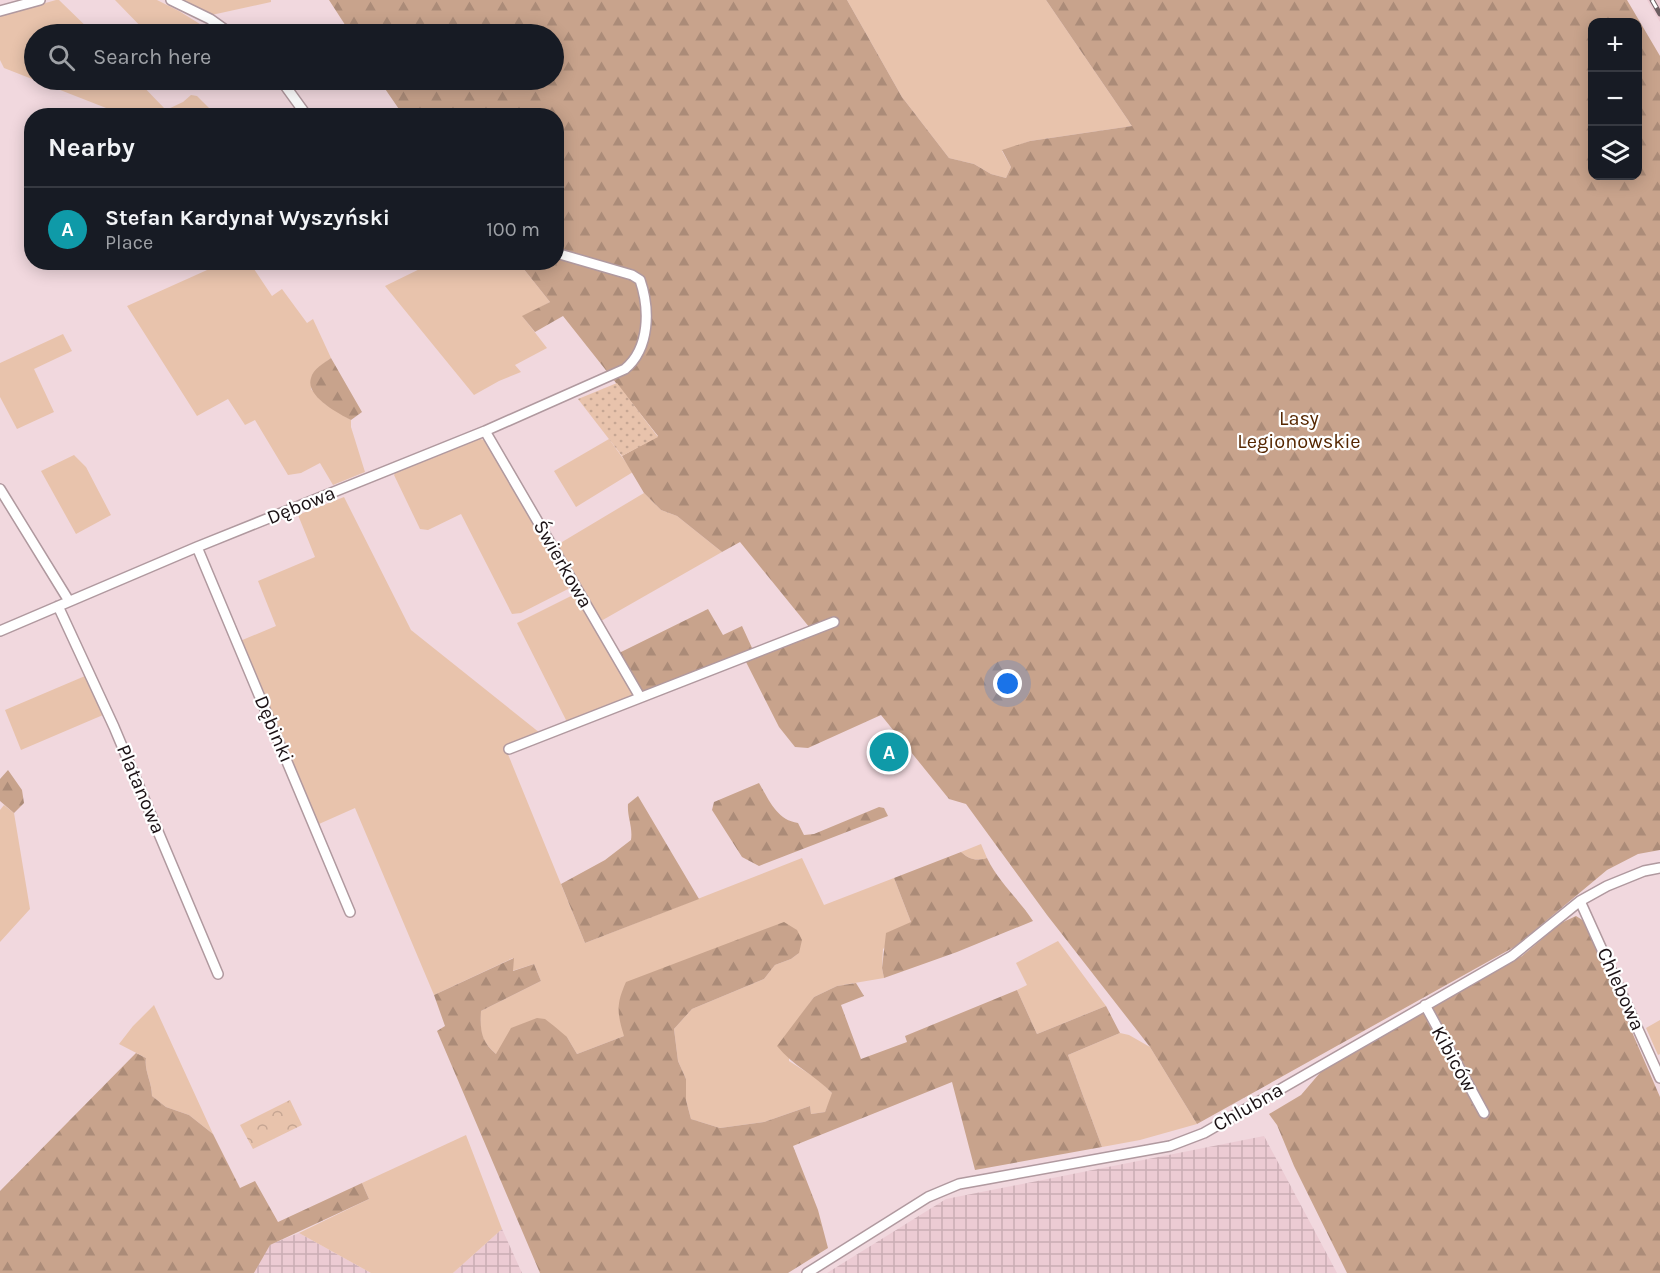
<!DOCTYPE html>
<meta charset="utf-8">
<style>
:root{--surface:#171b24;--page:#20242c;--text:#f1f3f6;--muted:#9ea1a6;--line:#363941;--accent:#db2777}
body{margin:0;font-family:Karla,sans-serif;background:var(--page);color:var(--text)}
.controls{position:absolute;right:18px;top:18px;display:grid;overflow:hidden;border-radius:12px;box-shadow:0 3px 15px #0003}
.controls button{width:54px;height:54px;display:grid;place-items:center;padding:0;border:0;border-bottom:2px solid var(--line);background:var(--surface);color:var(--text);font:30px sans-serif}
.you{position:absolute;left:1008px;top:684px;width:21px;height:21px;margin:-15px;border:4px solid #fff;border-radius:50%;background:#1a73e8;box-shadow:0 0 0 9px #1a73e833}
.badge{display:grid;place-items:center;width:39px;height:39px;border-radius:50%;background:var(--accent);color:#fff;font-size:20px;font-weight:700}
.pin{position:absolute;translate:-50% -50%;border:3px solid #fff;box-shadow:0 2px 6px #0006}
.list{margin:0;padding:0;list-style:none}
h2{display:flex;justify-content:space-between;align-items:center;height:78px;margin:0;padding:0 24px;font-size:26px}
h2 small{font-size:20px;font-weight:400;color:var(--muted)}
.list li{display:grid;grid-template-columns:39px 1fr auto;gap:18px;align-items:center;box-sizing:border-box;height:84px;padding:0 24px;border-top:2px solid var(--line)}
.list b{display:block;font-size:22px;white-space:nowrap}
.list p{margin:0;font-size:20px;white-space:nowrap;color:var(--muted)}
.list em{font-size:20px;font-style:normal;color:var(--muted)}
.icon{flex:none;width:33px;height:33px;fill:none;stroke:currentColor;stroke-width:2;stroke-linecap:round;stroke-linejoin:round}
.map{position:relative;flex:none;width:1660px;height:1273px;overflow:hidden}
.search{position:absolute;background:var(--surface);box-shadow:0 3px 15px #0003;left:24px;top:24px;width:540px;height:66px;display:flex;align-items:center;gap:15px;box-sizing:border-box;padding:0 21px;border-radius:33px;color:var(--muted);font-size:22px}
.panel{position:absolute;background:var(--surface);box-shadow:0 3px 15px #0003;left:24px;top:108px;width:540px;height:162px;border-radius:24px}
.map>svg:first-child{display:block}
</style>
<div class="map">
<svg width="1660" height="1273" viewBox="0 0 1660 1273">
<defs>
<pattern id="industrial-grid" width="8" height="8" patternUnits="userSpaceOnUse" patternTransform="scale(1.5)"><rect width="8" height="8" fill="#eccbd3"/><path d="M0 4h8M4 0v8" fill="none" stroke="#caadb4"/></pattern>
<pattern id="forest-firs" width="22" height="20" patternUnits="userSpaceOnUse" patternTransform="scale(1.5)"><rect width="22" height="20" fill="#c8a38c"/><path d="M5 1l3.5 6h-7zM16 11l3.5 6h-7z" fill="#ab8b78"/></pattern>
<pattern id="park-crowns" width="20" height="18" patternUnits="userSpaceOnUse" patternTransform="scale(1.5)"><rect width="20" height="18" fill="#e8c3ac"/><path d="M2 6a3 3 0 1 1 6 0M12 15a3 3 0 1 1 6 0" fill="none" stroke="#c6a693"/></pattern>
<pattern id="garden-dots" width="8" height="8" patternUnits="userSpaceOnUse" patternTransform="scale(1.5)"><rect width="8" height="8" fill="#e8c3ac"/><path d="M2 2h.1M6 6h.1" fill="none" stroke="#c6a693" stroke-width="1.8" stroke-linecap="round"/></pattern>
</defs>
<rect width="100%" height="100%" fill="#f1d8de"/>
<!-- built -->
<path fill="#eccbd3" d="M 1647,0 L 1660,0 L 1660,22 Z"/>
<!-- industrial -->
<path fill="url(#industrial-grid)" d="M 1264,1136 L 1337,1273 L 827,1273 L 946,1199 Z
M 502,1229 L 522,1273 L 453,1273 Z
M 299,1233 L 371,1273 L 254,1273 L 269,1245 Z"/>
<!-- grass -->
<path fill="#e8c3ac" d="M 56,0 L 59,0 L 94,34 L 34,34 L 34,80 L 137,80 L 166,110 L 183,102 L 191,95 L 197,96 L 216,115 L 172,115 L 166,110 L 161,115 L 124,115 L 4,68 L 0,60 L 0,16 Z
M 115,0 L 157,0 L 179,11 L 216,34 L 148,34 Z
M 181,0 L 271,0 L 271,2 L 207,16 Z
M 847,0 L 1046,0 L 1132,126 L 1030,141 L 1002,151 L 1011,167 L 1006,178 L 991,174 L 974,164 L 949,158 L 902,97 Z
M 215,263 L 250,263 L 272,296 L 282,289 L 307,323 L 313,319 L 331,358 L 318,368 L 311,389 L 325,404 L 351,420 L 351,427 L 365,472 L 333,485 L 320,463 L 301,473 L 288,475 L 255,420 L 245,425 L 228,399 L 197,416 L 127,306 L 216,266 Z
M 432,263 L 519,263 L 550,302 L 523,317 L 547,348 L 515,365 L 521,372 L 499,381 L 474,395 L 385,286 Z
M 63,334 L 72,351 L 34,369 L 54,412 L 17,429 L 0,397 L 0,363 Z
M 478,438 L 486,441 L 569,585 L 568,589 L 521,613 L 512,614 L 461,514 L 428,530 L 420,529 L 394,475 L 395,473 Z
M 609,439 L 633,472 L 576,507 L 554,471 Z
M 74,455 L 86,467 L 111,515 L 76,534 L 41,471 Z
M 644,493 L 661,510 L 677,516 L 722,552 L 601,621 L 557,545 Z
M 344,497 L 411,630 L 540,733 L 505,747 L 585,943 L 802,858 L 824,905 L 894,878 L 911,922 L 883,949 L 882,968 L 884,978 L 837,986 L 814,997 L 789,1032 L 789,1061 L 819,1080 L 833,1094 L 825,1112 L 811,1114 L 810,1106 L 764,1122 L 720,1128 L 691,1119 L 686,1100 L 686,1079 L 678,1061 L 674,1029 L 692,1009 L 764,979 L 775,965 L 791,959 L 799,953 L 624,1036 L 577,1054 L 567,1037 L 496,1054 C 480,1039 480,1033 481,1011 L 541,981 L 534,964 L 512,971 L 513,958 L 434,995 L 355,808 L 319,824 L 240,641 L 276,626 L 258,581 L 315,557 L 298,515 Z
M 575,594 L 634,692 L 633,697 L 567,722 L 517,623 Z
M 85,676 L 103,715 L 21,750 L 5,710 Z
M 4,805 L 14,813 L 30,909 L 0,942 L 0,810 Z
M 981,844 L 987,858 C 976,861 970,860 961,852 Z
M 1058,941 L 1106,1006 L 1037,1034 L 1017,990 L 1027,985 L 1016,963 Z
M 154,1005 L 213,1134 L 189,1115 L 166,1107 L 152,1096 C 152,1082 144,1071 146,1058 L 119,1044 L 133,1026 Z
M 1660,1020 L 1660,1054 L 1658,1055 L 1646,1028 Z
M 1120,1033 L 1129,1035 L 1150,1047 L 1197,1124 L 1140,1140 L 1102,1147 L 1068,1055 Z
M 466,1135 L 502,1229 L 453,1273 L 371,1273 L 299,1233 L 369,1199 L 362,1183 Z"/>
<!-- forest -->
<path fill="url(#forest-firs)" fill-rule="evenodd" d="M 329,0 L 847,0 L 902,97 L 949,158 L 974,164 L 991,174 L 1006,178 L 1011,167 L 1002,150 L 1030,141 L 1132,126 L 1046,0 L 1627,0 L 1660,56 L 1660,850 L 1638,854 L 1607,870 L 1516,946 L 1197,1124 L 1150,1047 L 1047,915 L 966,804 L 949,799 L 881,715 L 808,748 L 795,747 L 779,727 L 745,660 L 814,633 L 740,542 L 722,552 L 677,516 L 661,510 L 644,493 L 622,456 L 658,436 L 563,316 L 535,332 L 522,316 L 550,302 L 519,263 L 556,262 L 556,116 L 403,115 L 379,80 L 554,80 L 554,34 L 351,34 ZM 1592,22 L 1638,22 L 1638,176 L 1592,176 Z
M 331,358 L 362,412 L 351,420 C 338,413 305,396 311,378 C 313,369 324,363 331,358 Z
M 708,609 L 723,635 L 742,626 L 753,650 L 645,692 L 640,690 L 619,653 Z
M 8,770 L 22,790 L 24,803 L 14,813 L 0,801 L 0,779 Z
M 759,783 C 769,800 777,820 798,823 L 804,835 L 814,834 L 879,807 L 884,808 L 888,816 L 759,866 L 742,857 L 712,810 L 714,802 Z
M 638,796 L 699,899 L 585,943 L 561,884 L 605,860 L 631,840 C 633,827 627,817 628,804 Z
M 961,852 C 970,860 976,861 987,858 C 999,883 1019,899 1033,921 L 957,952 L 884,978 L 882,968 L 886,933 L 911,922 L 894,878 Z
M 1576,916 L 1584,921 L 1660,1097 L 1660,1273 L 1347,1273 L 1294,1166 L 1277,1125 L 1269,1114 L 1301,1095 L 1325,1067 L 1522,956 L 1561,923 Z
M 784,922 L 797,930 L 802,940 L 799,953 L 791,959 L 775,965 L 764,979 L 692,1009 L 674,1029 L 678,1061 L 686,1079 L 686,1100 L 691,1119 L 720,1128 L 764,1122 L 810,1106 L 811,1114 L 825,1112 L 832,1093 C 815,1075 793,1066 777,1046 L 814,997 L 837,986 L 856,983 L 864,996 L 841,1005 L 861,1059 L 907,1042 L 905,1036 L 1017,990 L 1037,1034 L 1106,1006 L 1120,1033 L 1068,1055 L 1102,1147 L 975,1170 L 952,1082 L 793,1146 L 818,1210 L 828,1248 L 788,1273 L 540,1273 L 437,1031 L 445,1026 L 434,995 L 514,958 L 513,971 L 534,964 L 541,981 L 481,1011 C 480,1031 481,1041 496,1054 L 511,1028 L 537,1018 L 545,1019 L 554,1026 L 567,1037 L 577,1054 L 624,1036 C 617,1013 616,1004 626,982 Z
M 136,1053 L 146,1058 C 144,1071 152,1082 152,1096 L 166,1107 L 189,1115 L 213,1134 L 240,1188 L 255,1181 L 278,1222 L 362,1183 L 369,1199 L 270,1245 L 254,1273 L 0,1273 L 0,1191 Z"/>
<!-- park -->
<path fill="url(#park-crowns)" d="M 290,1100 L 302,1125 L 253,1149 L 240,1125 Z"/>
<!-- garden -->
<path fill="url(#garden-dots)" d="M 617,383 L 658,437 L 622,456 L 578,399 Z"/>
<g fill="none" stroke-linecap="round" stroke-linejoin="round">
<!-- street casing -->
<g stroke="#b0999f" stroke-width="12">
<path id="street" d="M 171,0 L 210,19 L 231,34
M 0,11 L 40,0
M 281,80 L 307,116
M 485,431 L 640,697
M 0,489 L 69,601
M 197,547 L 350,912
M 58,606 L 114,727 L 218,974
M 0,631 L 197,547 L 485,431 L 625,369 C 650,348 650,309 640,280 L 632,275 L 556,253
M 509,749 L 834,622
M 1580,901 L 1660,1078
M 1425,1005 L 1484,1113
M 807,1273 L 928,1197 L 959,1184 L 987,1179 L 1170,1146 L 1204,1133 L 1512,956 L 1580,901 L 1607,886 L 1644,871 L 1660,868"/>
</g>
<!-- street -->
<use href="#street" stroke="#fff" stroke-width="9"/>
<!-- rail casing -->
<g stroke="#6c5d61" stroke-width="5">
<path id="rail" d="M 1652,0 L 1660,14"/>
</g>
<!-- rail -->
<use href="#rail" stroke="#fff" stroke-width="3" stroke-dasharray="9" stroke-linecap="butt"/>
</g>
<g text-anchor="middle" dominant-baseline="central" stroke-width="4.5" stroke-linejoin="round" paint-order="stroke">
<!-- park labels -->
<g font-size="20" fill="#552600" stroke="#fff">
<text x="1299" y="418">Lasy<tspan x="1299" dy="23">Legionowskie</tspan></text>
</g>
<!-- street labels -->
<g font-size="20" fill="#1a1114" stroke="#fff">
<text transform="translate(301 505) rotate(-22)">Dębowa</text>
<text transform="translate(563 564) rotate(60)">Świerkowa</text>
<text transform="translate(274 729) rotate(67)">Dębinki</text>
<text transform="translate(141 789) rotate(67)">Platanowa</text>
<text transform="translate(1621 989) rotate(66)">Chlebowa</text>
<text transform="translate(1454 1059) rotate(61)">Kibiców</text>
<text transform="translate(1248 1107) rotate(-30)">Chlubna</text>
</g>
</g>
</svg>
<div class="controls">
<button>+</button>
<button>−</button>
<button><svg class="icon" aria-label="layers" viewBox="0 0 24 24"><path d="M12 4l9 5-9 5-9-5zM3 14l9 5 9-5"/></svg></button>
</div>
<div class="you"></div>
<div class="pin badge" style="left:889px;top:752px;background:#0f9aa8">A</div>
<div class="search"><svg class="icon" aria-label="search" viewBox="0 0 24 24"><circle cx="10" cy="10" r="6"/><path d="M15 15l6 6"/></svg>Search here</div>
<section class="panel">
<h2>Nearby<small></small></h2>
<ul class="list">
<li><span class="badge" style="background:#0f9aa8">A</span><div><b>Stefan Kardynał Wyszyński</b><p>Place</p></div><em>100 m</em></li>
</ul>
</section>
</div>
